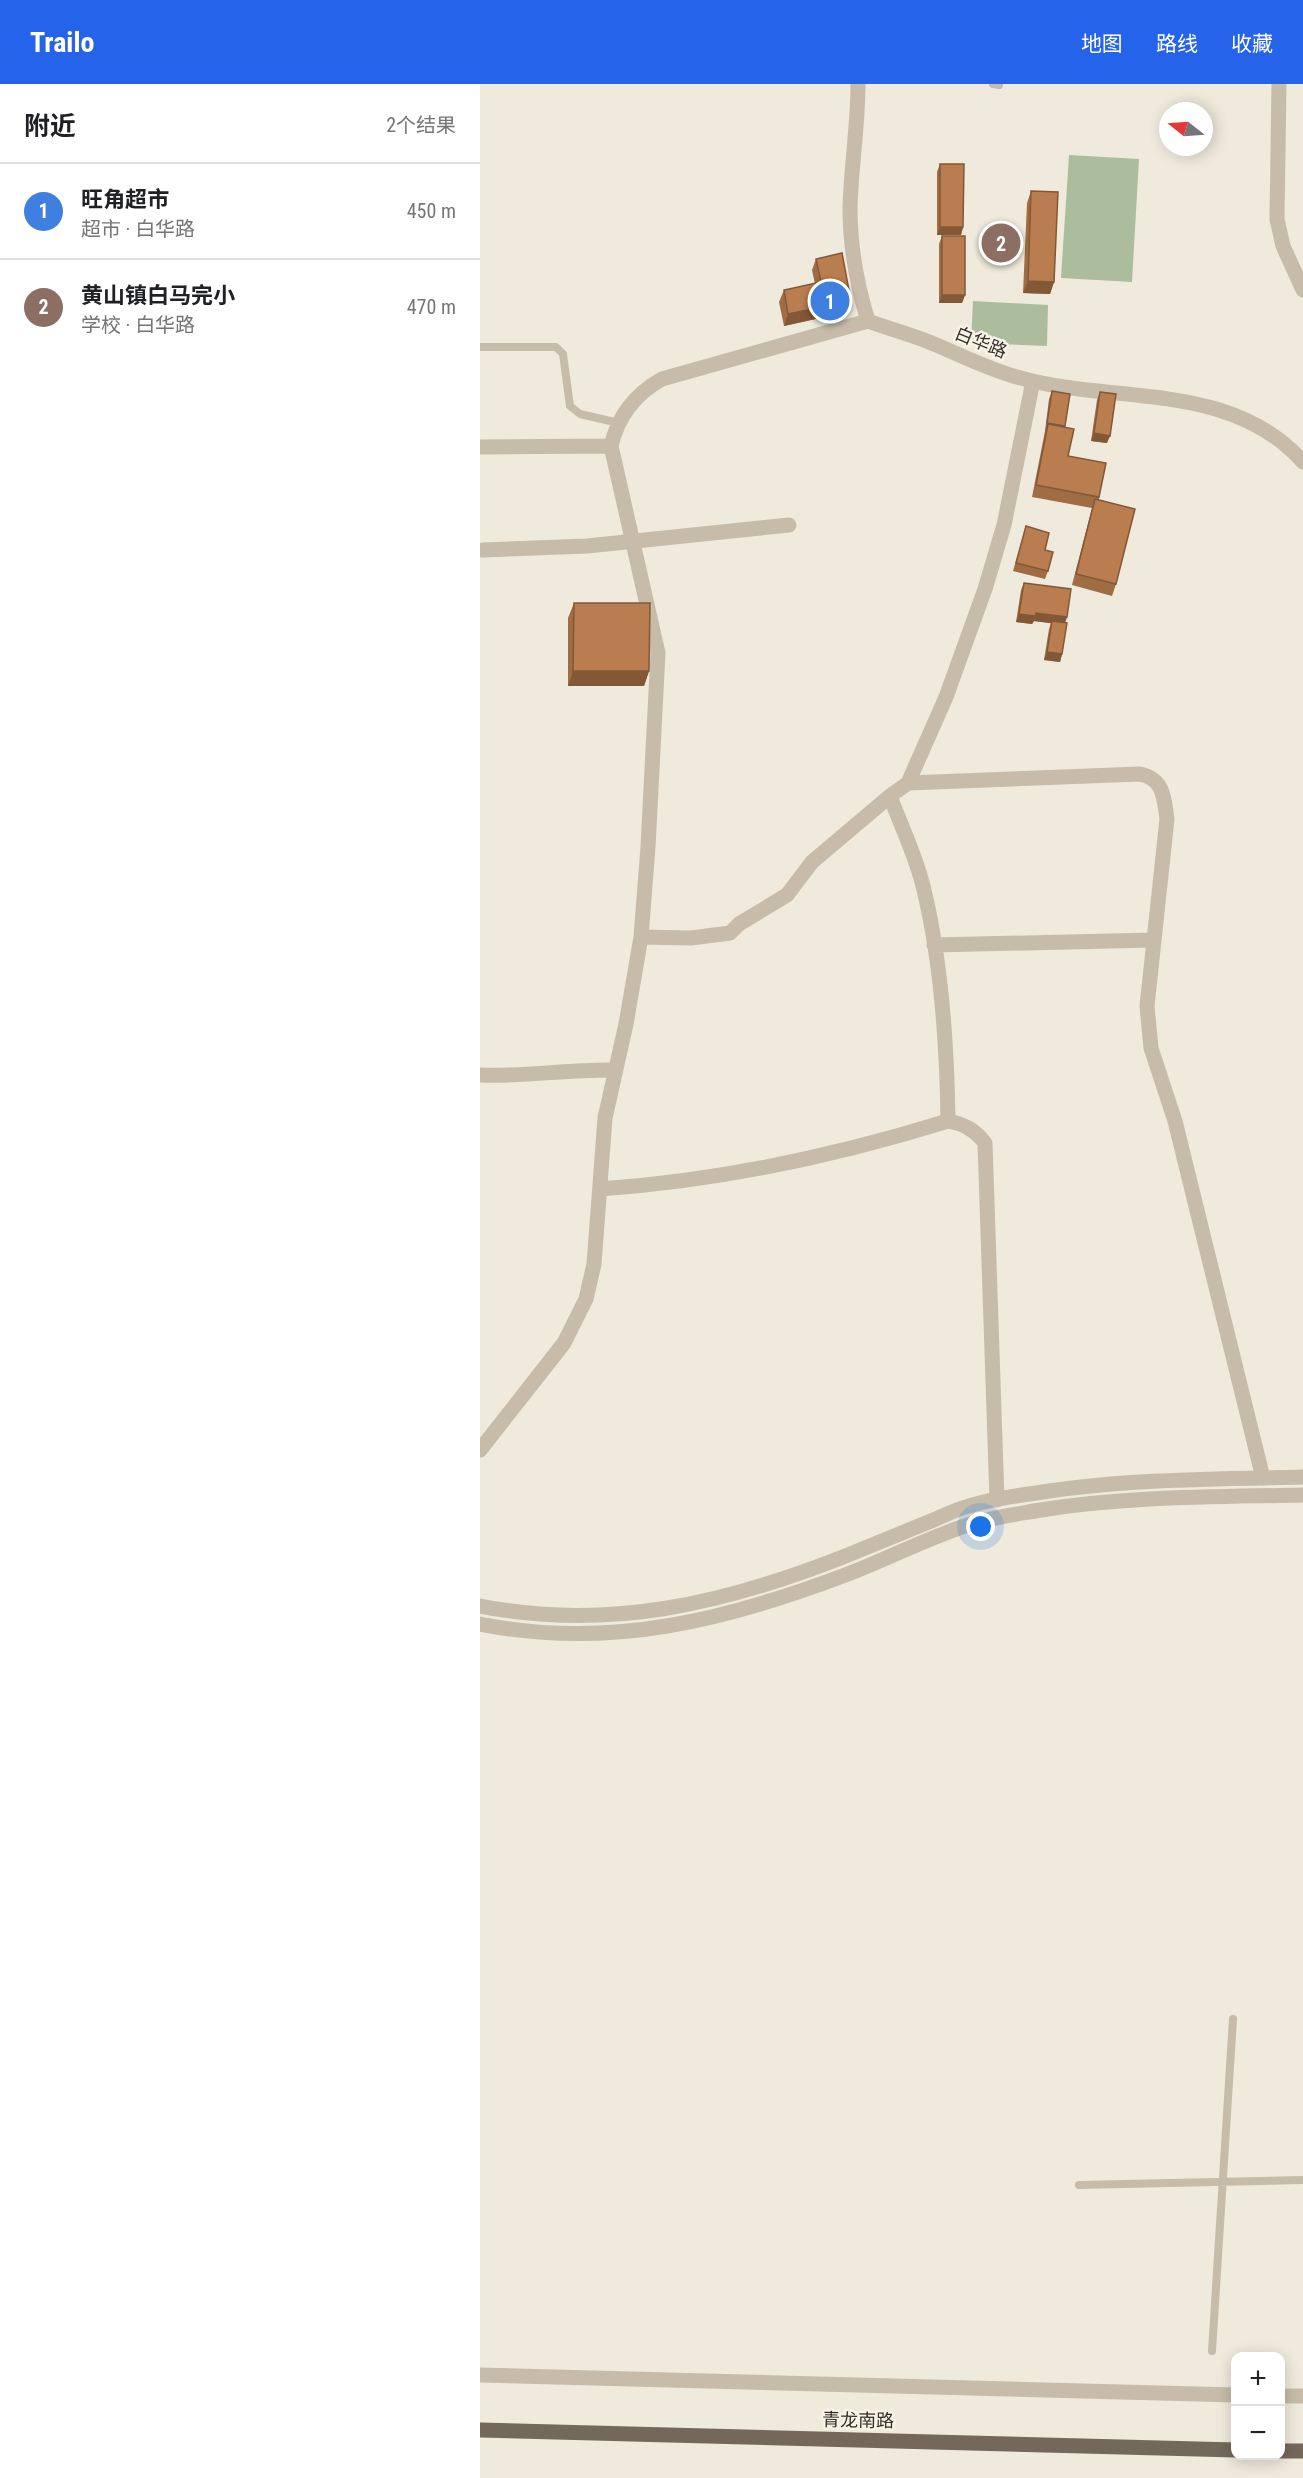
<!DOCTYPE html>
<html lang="zh">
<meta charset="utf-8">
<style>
:root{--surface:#fff;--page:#f6f6f6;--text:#202124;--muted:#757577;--line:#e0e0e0;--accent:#2563eb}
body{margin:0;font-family:"Roboto Condensed","Noto Sans SC",sans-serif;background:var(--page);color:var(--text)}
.controls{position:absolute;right:18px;bottom:18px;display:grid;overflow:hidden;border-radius:12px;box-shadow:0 3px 15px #0003}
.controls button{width:54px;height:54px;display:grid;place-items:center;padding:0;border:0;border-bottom:2px solid var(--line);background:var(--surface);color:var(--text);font:30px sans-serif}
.compass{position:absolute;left:679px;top:18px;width:54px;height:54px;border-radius:50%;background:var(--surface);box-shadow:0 3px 15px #0003;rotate:287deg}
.you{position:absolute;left:501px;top:1443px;width:21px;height:21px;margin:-15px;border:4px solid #fff;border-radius:50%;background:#1a73e8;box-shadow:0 0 0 9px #1a73e833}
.badge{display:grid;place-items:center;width:39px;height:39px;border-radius:50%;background:var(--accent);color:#fff;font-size:20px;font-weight:700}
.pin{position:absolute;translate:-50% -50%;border:3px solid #fff;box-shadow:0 2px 6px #0006}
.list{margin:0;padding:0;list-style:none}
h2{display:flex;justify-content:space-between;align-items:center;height:78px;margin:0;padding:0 24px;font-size:26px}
h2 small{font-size:20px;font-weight:400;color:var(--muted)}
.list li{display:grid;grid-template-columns:39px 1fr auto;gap:18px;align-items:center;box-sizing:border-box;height:96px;padding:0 24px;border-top:2px solid var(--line)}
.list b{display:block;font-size:22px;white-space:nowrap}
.list p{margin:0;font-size:20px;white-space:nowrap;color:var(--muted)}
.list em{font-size:20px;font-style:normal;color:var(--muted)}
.map{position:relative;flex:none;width:823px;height:2394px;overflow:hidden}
header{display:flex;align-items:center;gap:36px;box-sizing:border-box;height:84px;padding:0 30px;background:var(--accent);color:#fff}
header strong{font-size:28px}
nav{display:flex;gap:33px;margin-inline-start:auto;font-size:21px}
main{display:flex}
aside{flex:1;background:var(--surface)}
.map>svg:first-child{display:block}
</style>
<header>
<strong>Trailo</strong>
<nav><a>地图</a><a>路线</a><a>收藏</a></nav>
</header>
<main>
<aside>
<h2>附近<small>2个结果</small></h2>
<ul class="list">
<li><span class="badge" style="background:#3f7fe0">1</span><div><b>旺角超市</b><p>超市 · 白华路</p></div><em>450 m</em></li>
<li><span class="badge" style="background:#8d6e63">2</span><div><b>黄山镇白马完小</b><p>学校 · 白华路</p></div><em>470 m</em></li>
</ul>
</aside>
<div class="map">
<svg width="823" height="2394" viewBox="0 0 823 2394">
<rect width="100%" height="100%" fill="#efeadc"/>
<!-- green -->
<path fill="#acbd9d" d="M 589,71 L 659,75 L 652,198 L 581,194 Z
M 493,217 L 568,221 L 567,262 L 491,259 Z"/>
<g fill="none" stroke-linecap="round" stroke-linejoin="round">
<!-- service -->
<path stroke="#c6bca9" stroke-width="8" d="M 513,0 L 519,1
M 0,263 L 76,263 L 83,270 L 90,322 L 100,330 L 139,339
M 599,2101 L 823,2096
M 732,2267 L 753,1935"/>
<!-- minor -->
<path stroke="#c6bca9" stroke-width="15" d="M 378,0 C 378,42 371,83 370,124 C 370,163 377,201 388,237 C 407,244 426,249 444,256 C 475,268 505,284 537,293 C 632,321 749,295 823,378
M 799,0 L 797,135 L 803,162 L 823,206
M 0,363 L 131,362
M 3,466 L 107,462 L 309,441
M 428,699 L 660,690 C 684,695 684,714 687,735 L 667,922 L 671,964 L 695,1037 L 783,1394
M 410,712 C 421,742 437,774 444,806 C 462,881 467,960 468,1037
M 161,853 L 211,854 L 250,849 L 259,840 L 307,811 L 332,778 L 410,712 L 428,699 L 466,613 L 505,505 L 524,441 L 553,297
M 454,861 L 673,856
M 0,991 C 45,993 90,985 135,986
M 120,1105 C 238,1097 355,1072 468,1037 C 484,1040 495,1046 505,1059 L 517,1416
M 0,1366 L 84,1259 L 106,1215 L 114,1180 L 125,1034 L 146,940 L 161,853 L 168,763 L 178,569 L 131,362 C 138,332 155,310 182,295 L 388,237
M 0,2291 L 756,2311
M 800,2312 L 823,2312"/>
<!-- tertiary -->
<path stroke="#c6bca9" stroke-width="15" d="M 0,1522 C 128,1547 243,1520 363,1473 C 393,1461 422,1449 451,1437 C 464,1432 476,1425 489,1422 C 511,1415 534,1412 556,1409 C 644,1395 734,1395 823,1393
M 0,1540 C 129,1566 247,1536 368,1490 C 410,1474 451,1452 494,1439 C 515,1433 538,1430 561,1426 C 647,1412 735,1413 823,1411"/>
<!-- primary -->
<path stroke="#74685a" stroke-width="15" d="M 0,2346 L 756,2366
M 800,2367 L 823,2367"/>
</g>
<!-- wall -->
<path fill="#a06c44" d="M 460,80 L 483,143 L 481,151 L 457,151 L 457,88 Z
M 551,107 L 574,198 L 570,210 L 543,209 L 547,119 Z
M 462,152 L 485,211 L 482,219 L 459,219 L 459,160 Z
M 336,175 L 371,217 L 367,228 L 304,242 L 299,218 L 304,206 L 335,200 L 332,186 Z
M 572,307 L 585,343 L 588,372 L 619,413 L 619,416 L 636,500 L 632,512 L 592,501 L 612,424 L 552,413 L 565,347 L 569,315 Z
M 620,308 L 627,359 L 611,357 L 617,316 Z
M 546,442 L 565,466 L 568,487 L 565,495 L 533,487 Z
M 544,499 L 587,533 L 585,539 L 582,570 L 580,578 L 564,576 L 569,545 L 571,539 L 554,537 L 552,540 L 536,538 L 541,506 Z
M 94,519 L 169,587 L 164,602 L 88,602 L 88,534 Z"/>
<!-- shaded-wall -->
<path fill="#825837" d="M 460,143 L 483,143 L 481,151 L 457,151 Z
M 548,197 L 574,198 L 570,210 L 543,209 Z
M 462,211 L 485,211 L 482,219 L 459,219 Z
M 371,217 L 367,228 L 304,242 L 308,230 Z
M 567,339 L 585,342 L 582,349 L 568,340 L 565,347 Z
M 614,349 L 630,352 L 627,359 L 611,357 Z
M 556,529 L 587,533 L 584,541 L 554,537 L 552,540 L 536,538 L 539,530 Z
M 567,568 L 582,570 L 580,578 L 564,576 Z
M 93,587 L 169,587 L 164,602 L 88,602 Z"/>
<!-- building -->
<path fill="#ba7d4f" stroke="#825837" stroke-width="1.5" d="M 460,80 L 484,80 L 483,143 L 460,143 Z
M 551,107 L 578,108 L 574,198 L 548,197 Z
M 462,152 L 485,152 L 485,211 L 462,211 Z
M 362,169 L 371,217 L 308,230 L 304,206 L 341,198 L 336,175 Z
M 572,307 L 590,310 L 585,342 L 567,339 Z
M 620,308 L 636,310 L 630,352 L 614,349 Z
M 568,340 L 594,345 L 588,372 L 626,379 L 619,413 L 556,401 Z
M 615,415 L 655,425 L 636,500 L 596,490 Z
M 546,442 L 569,449 L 565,466 L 573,468 L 568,487 L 536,479 Z
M 544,499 L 591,505 L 587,533 L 556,529 L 555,532 L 539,530 Z
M 94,519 L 170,519 L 169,587 L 93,587 Z
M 572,537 L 587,539 L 582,570 L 567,568 Z"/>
<g text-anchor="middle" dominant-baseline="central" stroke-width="5" stroke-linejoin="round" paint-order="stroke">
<!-- street labels -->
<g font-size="18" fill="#342e28" stroke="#f7f3e7">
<text transform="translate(501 258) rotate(22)">白华路</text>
<text transform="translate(378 2336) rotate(1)">青龙南路</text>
</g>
</g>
</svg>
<div class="controls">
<button>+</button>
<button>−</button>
</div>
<svg class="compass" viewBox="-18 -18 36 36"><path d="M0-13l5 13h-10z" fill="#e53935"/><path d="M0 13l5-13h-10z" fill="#757577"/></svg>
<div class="you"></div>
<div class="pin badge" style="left:350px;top:217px;background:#3f7fe0">1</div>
<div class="pin badge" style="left:521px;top:159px;background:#8d6e63">2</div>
</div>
</main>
